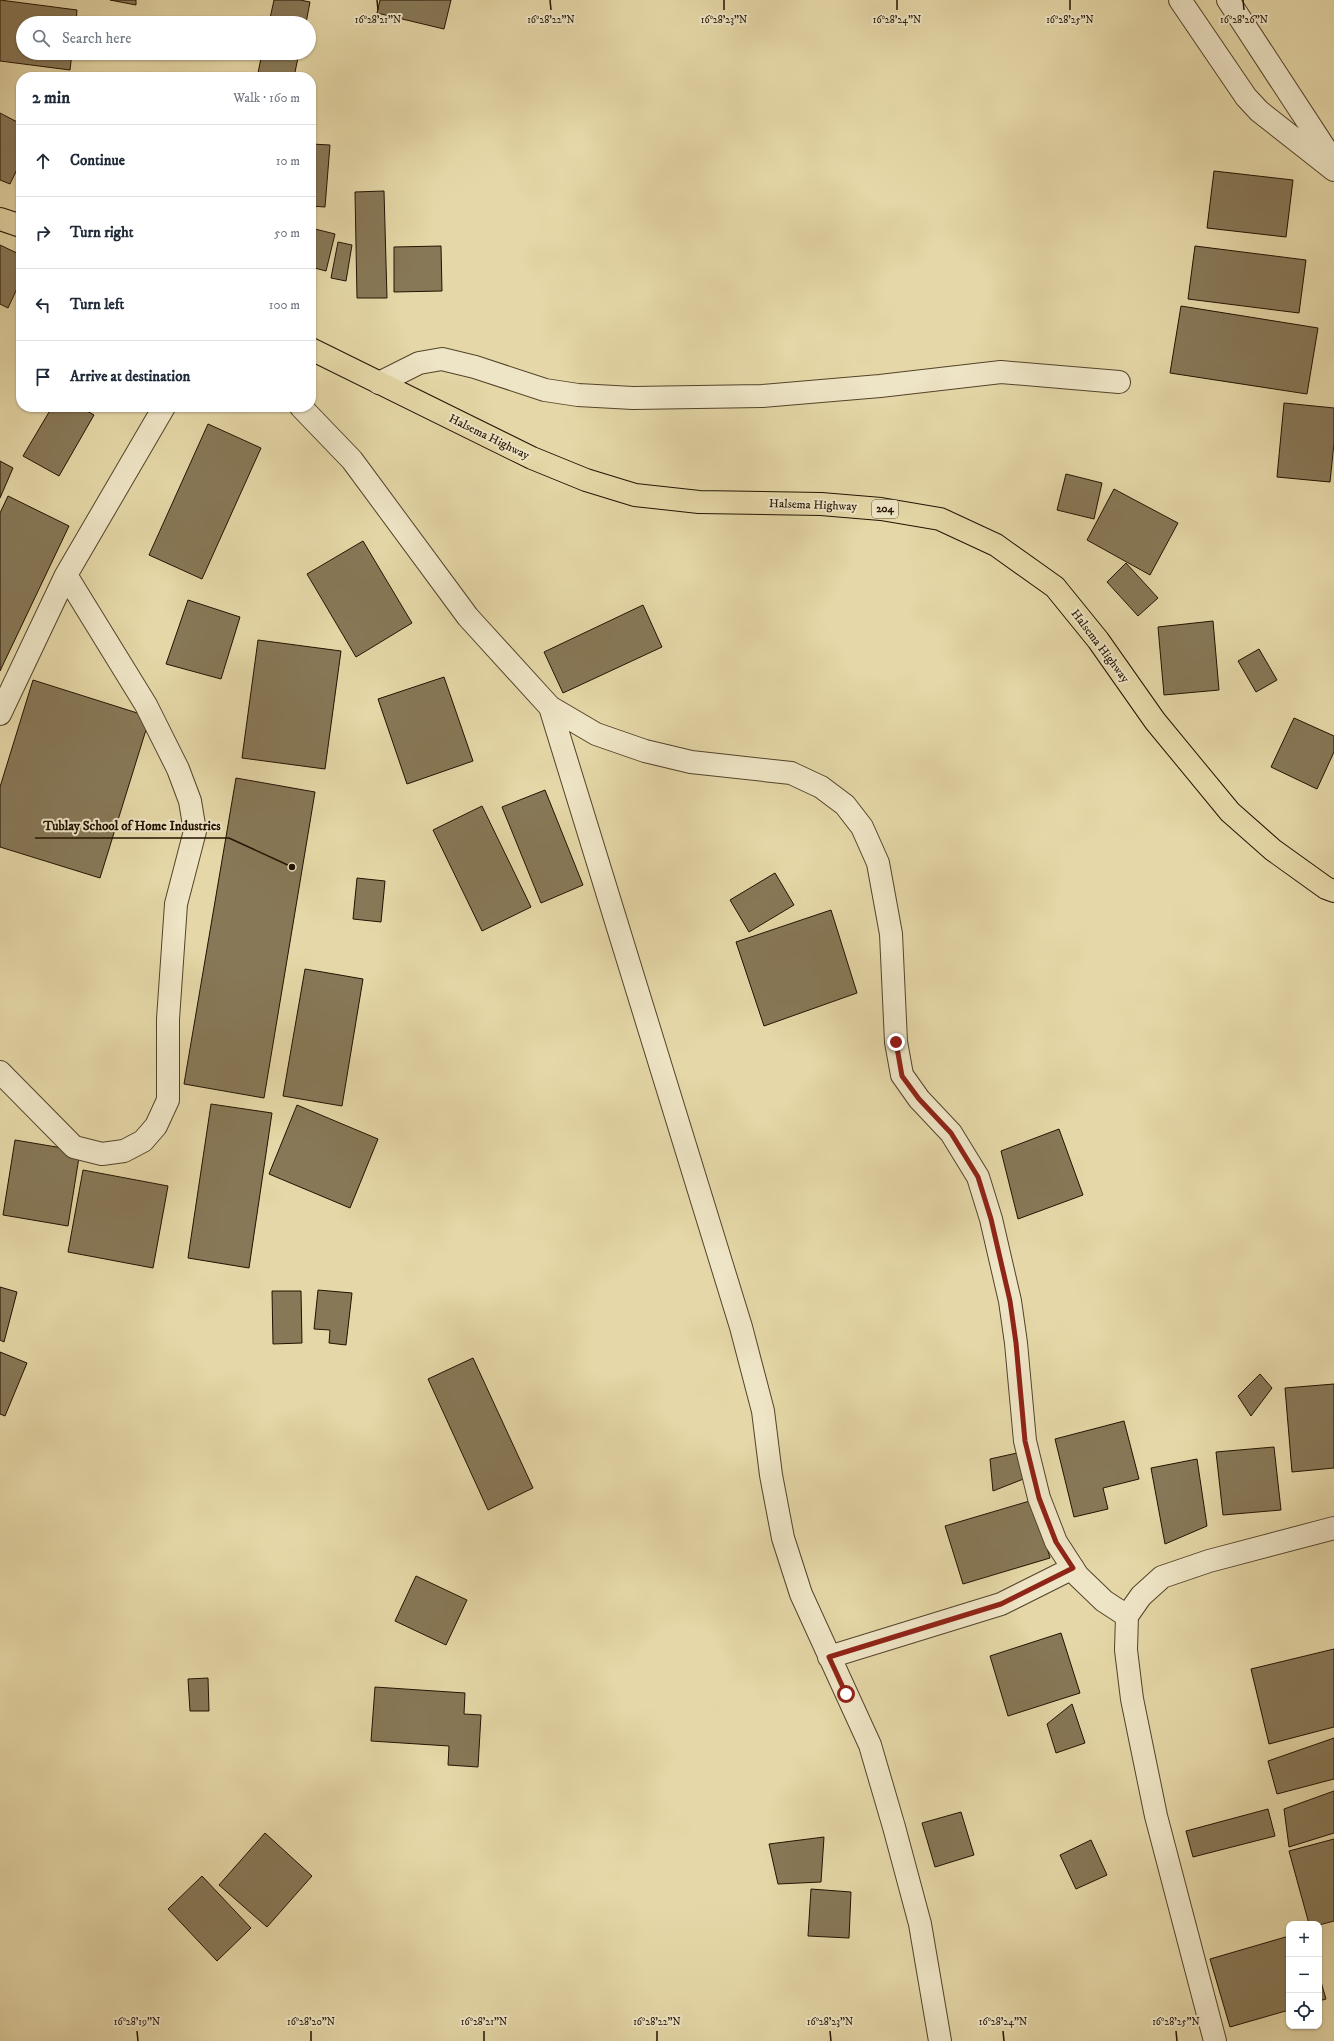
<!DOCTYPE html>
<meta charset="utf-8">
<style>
:root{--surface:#fff;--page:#f2f2f3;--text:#1f2937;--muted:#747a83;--line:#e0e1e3}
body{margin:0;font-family:"IM FELL DW Pica",serif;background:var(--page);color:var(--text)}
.controls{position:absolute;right:12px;bottom:12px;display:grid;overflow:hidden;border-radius:8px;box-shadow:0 1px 3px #0004}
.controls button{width:36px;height:36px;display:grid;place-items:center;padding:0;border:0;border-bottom:1px solid var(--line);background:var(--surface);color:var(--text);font:20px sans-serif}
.stop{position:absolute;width:12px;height:12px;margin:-9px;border:3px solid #8f2418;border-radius:50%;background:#fff}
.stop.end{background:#8f2418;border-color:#fff;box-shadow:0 1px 4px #0008}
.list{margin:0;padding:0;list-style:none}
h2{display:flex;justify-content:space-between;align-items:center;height:52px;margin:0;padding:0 16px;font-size:17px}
h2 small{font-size:13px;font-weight:400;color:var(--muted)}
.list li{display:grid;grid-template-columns:26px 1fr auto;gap:12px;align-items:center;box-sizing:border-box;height:72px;padding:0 16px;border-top:1px solid var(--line)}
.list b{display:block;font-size:15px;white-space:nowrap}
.list em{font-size:13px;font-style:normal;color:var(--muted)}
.icon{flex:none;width:22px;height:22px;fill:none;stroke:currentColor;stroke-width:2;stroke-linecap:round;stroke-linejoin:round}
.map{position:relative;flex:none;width:1334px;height:2041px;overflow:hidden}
.search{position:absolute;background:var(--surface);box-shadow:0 1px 3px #0004;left:16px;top:16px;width:300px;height:44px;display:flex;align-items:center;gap:10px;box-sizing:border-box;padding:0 14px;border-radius:22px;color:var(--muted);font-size:15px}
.panel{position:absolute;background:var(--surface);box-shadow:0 1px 3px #0004;left:16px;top:72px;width:300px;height:340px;border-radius:16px}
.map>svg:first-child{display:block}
</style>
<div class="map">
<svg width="1334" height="2041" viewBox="0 0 1334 2041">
<rect width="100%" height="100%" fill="#e5d7a7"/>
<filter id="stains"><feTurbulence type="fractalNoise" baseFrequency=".005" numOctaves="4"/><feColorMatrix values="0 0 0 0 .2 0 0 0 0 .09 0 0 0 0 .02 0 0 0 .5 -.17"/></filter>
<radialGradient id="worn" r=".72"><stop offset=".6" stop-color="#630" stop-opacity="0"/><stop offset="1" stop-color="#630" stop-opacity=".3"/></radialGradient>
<!-- building -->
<path fill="#877857" stroke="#221200" d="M 0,0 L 77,10 L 76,23 L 23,23 L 23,53 L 72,53 L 70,70 L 0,61 Z
M 110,0 L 136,0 L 136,5 Z
M 274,0 L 300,0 L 310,2 L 306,23 L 269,23 Z
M 380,0 L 451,0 L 444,29 L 377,13 Z
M 262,53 L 299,53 L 294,77 L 274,77 L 258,73 Z
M 0,113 L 21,124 L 21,161 L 10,184 L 0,180 Z
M 311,144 L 330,145 L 325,207 L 311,206 Z
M 1214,171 L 1293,180 L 1286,237 L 1207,228 Z
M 384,191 L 387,298 L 357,298 L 355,192 Z
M 311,228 L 335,234 L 326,271 L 311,267 Z
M 338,242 L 352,245 L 346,281 L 331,278 Z
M 0,245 L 21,255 L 21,280 L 8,308 L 0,304 Z
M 441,246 L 442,291 L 394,292 L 394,247 Z
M 1195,246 L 1306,260 L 1299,313 L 1188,299 Z
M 1181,306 L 1318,328 L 1307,394 L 1170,373 Z
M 1284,403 L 1334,408 L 1334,443 L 1330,482 L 1277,477 Z
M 52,407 L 80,407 L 94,415 L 59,476 L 23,456 Z
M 208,424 L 261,448 L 202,579 L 149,555 Z
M 0,461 L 13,468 L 0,498 Z
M 1066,474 L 1102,483 L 1094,519 L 1057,510 Z
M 1114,489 L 1178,523 L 1150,575 L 1087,540 Z
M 8,496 L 69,526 L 0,671 L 0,513 Z
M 363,541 L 412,623 L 356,657 L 307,574 Z
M 1126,563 L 1158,598 L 1138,616 L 1107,582 Z
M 188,600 L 240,617 L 221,679 L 166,664 Z
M 643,605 L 662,647 L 563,693 L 544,652 Z
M 1213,621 L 1219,690 L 1164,695 L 1158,627 Z
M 258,640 L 341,651 L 325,769 L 242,758 Z
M 1259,649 L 1277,680 L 1256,692 L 1238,661 Z
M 444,677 L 473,761 L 407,784 L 378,699 Z
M 33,680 L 150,717 L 100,878 L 0,847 L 0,787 Z
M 1294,718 L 1334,736 L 1334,752 L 1317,789 L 1271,767 Z
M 236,778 L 315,792 L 264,1098 L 184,1084 Z
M 545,790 L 583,885 L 541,903 L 502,807 Z
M 482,806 L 531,907 L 482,931 L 433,830 Z
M 775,873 L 794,905 L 749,932 L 730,900 Z
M 357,878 L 385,881 L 381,922 L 353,919 Z
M 831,910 L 857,993 L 764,1026 L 736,942 Z
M 305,969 L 363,979 L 342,1106 L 283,1096 Z
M 211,1104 L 272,1113 L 249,1268 L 188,1258 Z
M 297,1105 L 378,1139 L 350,1208 L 269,1174 Z
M 1059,1129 L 1083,1195 L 1018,1219 L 1001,1151 Z
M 15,1140 L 80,1151 L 68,1226 L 3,1215 Z
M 83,1170 L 168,1186 L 153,1268 L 68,1252 Z
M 0,1287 L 17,1292 L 4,1342 L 0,1340 Z
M 318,1290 L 352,1293 L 346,1345 L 329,1343 L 330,1330 L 314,1329 Z
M 272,1291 L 301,1291 L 302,1343 L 273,1344 Z
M 0,1352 L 27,1363 L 5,1416 L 0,1414 Z
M 473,1358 L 533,1488 L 488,1510 L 428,1379 Z
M 1260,1374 L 1272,1388 L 1251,1416 L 1238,1396 Z
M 1334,1384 L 1334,1468 L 1292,1472 L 1285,1388 Z
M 1124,1421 L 1139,1479 L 1103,1488 L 1108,1509 L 1074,1517 L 1055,1439 Z
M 1274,1447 L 1281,1510 L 1223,1515 L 1216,1452 Z
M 1017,1453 L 1026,1478 L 993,1491 L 990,1459 Z
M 1197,1459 L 1207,1526 L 1165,1544 L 1151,1468 Z
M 1033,1500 L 1050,1558 L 963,1584 L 945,1526 Z
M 416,1576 L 467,1600 L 446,1645 L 395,1621 Z
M 1061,1633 L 1080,1693 L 1008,1716 L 990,1656 Z
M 1334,1649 L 1334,1727 L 1269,1744 L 1251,1669 Z
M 208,1678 L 209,1711 L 190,1711 L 188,1679 Z
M 375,1687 L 465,1693 L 464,1714 L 481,1715 L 478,1767 L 448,1765 L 449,1746 L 371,1741 Z
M 1072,1704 L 1085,1743 L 1056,1753 L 1047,1724 Z
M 1334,1738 L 1334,1779 L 1277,1794 L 1268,1761 Z
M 1334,1791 L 1334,1833 L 1289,1847 L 1284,1809 Z
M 1268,1809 L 1275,1836 L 1193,1857 L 1186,1831 Z
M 961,1812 L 974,1855 L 935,1867 L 922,1823 Z
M 265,1833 L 312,1876 L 267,1927 L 219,1885 Z
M 824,1837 L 821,1882 L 778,1884 L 769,1844 Z
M 1334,1839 L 1334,1921 L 1319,1925 L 1309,1924 L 1289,1851 Z
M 1091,1840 L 1107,1875 L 1076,1889 L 1060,1855 Z
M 202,1876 L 251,1928 L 217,1961 L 168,1909 Z
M 811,1889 L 851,1892 L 849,1938 L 808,1936 Z
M 1289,1936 L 1289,2010 L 1230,2027 L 1210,1959 Z
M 1319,1975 L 1326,1999 L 1319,2001 Z"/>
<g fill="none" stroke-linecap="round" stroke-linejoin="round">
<!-- minor casing -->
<g stroke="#53432a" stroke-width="24">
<path id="minor" d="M 1180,0 L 1246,97 L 1259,111 L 1334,170
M 1228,0 L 1334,162
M 379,383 L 419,363 L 442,359 L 475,367 L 545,390 L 578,395 L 633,398 L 762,396 L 880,386 L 1001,372 L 1119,382
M 301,407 L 352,460 L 468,617 L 550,707 L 596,734 L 645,751 L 691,762 L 791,773 L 821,787 L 845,805 L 862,827 L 878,863 L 891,934 L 896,1042 L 902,1075 L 919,1099 L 951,1133 L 978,1177 L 991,1219 L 1010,1301 L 1016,1343 L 1025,1441 L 1039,1498 L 1056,1542 L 1078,1576 L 1104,1601 L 1127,1616
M 550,707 L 741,1327 L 763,1411 L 771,1475 L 783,1538 L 801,1594 L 870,1745 L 894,1827 L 920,1924 L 940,2041
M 0,714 L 66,575 L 164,407
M 0,1072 L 74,1147 L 102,1154 L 124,1151 L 143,1141 L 156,1126 L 168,1100 L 168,1019 L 176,904 L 195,831 L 190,801 L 178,769 L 146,705 L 66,575
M 829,1657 L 1001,1604 L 1073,1568
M 1215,2041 L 1156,1816 L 1132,1699 L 1126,1650 L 1127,1616 L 1141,1596 L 1162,1577 L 1209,1561 L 1334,1528"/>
</g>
<!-- highway casing -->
<g stroke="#221200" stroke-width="24">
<path id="highway" d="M 0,219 L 21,226
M 311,349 L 532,458 L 586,480 L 635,495 L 699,502 L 821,504 L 881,509 L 940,519 L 996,545 L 1055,587 L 1098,640 L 1155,721 L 1230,812 L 1273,850 L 1326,888 L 1334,891"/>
</g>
<!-- minor -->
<use href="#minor" stroke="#eee5c6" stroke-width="22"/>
<!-- highway -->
<use href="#highway" stroke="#e5d7a7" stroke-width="22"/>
</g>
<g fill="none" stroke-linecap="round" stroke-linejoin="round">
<!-- route -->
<path stroke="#8f2418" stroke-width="5" d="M 846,1694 L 829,1657 L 1001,1604 L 1073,1568 L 1056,1542 L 1039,1498 L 1025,1441 L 1016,1343 L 1010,1301 L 991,1219 L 978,1177 L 951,1133 L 919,1099 L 902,1076 L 896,1042"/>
</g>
<!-- ticks -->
<path fill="none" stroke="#221200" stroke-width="1.5" d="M 377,0 L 378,10M 550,0 L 551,10M 724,0 L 724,10M 897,0 L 897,10M 1070,0 L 1070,10M 1243,0 L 1244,10M 137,2031 L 138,2041M 311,2031 L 311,2041M 484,2031 L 484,2041M 657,2031 L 657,2041M 830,2031 L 831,2041M 1003,2031 L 1004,2041M 1176,2031 L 1177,2041"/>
<g text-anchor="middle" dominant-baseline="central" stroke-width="4" stroke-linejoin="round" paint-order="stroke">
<!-- shield labels -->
<rect fill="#eee5c6" stroke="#5f513b" stroke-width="1" x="872" y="500" width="26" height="18" rx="3"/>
<g font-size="11" font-weight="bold" fill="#221200">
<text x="885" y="509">204</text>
</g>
<!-- street labels -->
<g font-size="12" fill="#221200" stroke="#eee5c6">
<text transform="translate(489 437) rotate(26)">Halsema Highway</text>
<text transform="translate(813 505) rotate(2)">Halsema Highway</text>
<text transform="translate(1100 646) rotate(53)">Halsema Highway</text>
</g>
</g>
<g font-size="10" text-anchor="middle" fill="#221200" stroke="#eee5c6" stroke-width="4" stroke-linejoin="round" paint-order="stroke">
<text x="378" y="23">16°28'21"N</text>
<text x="551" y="23">16°28'22"N</text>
<text x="724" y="23">16°28'23"N</text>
<text x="897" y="23">16°28'24"N</text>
<text x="1070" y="23">16°28'25"N</text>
<text x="1244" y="23">16°28'26"N</text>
<text x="137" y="2025">16°28'19"N</text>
<text x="311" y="2025">16°28'20"N</text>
<text x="484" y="2025">16°28'21"N</text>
<text x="657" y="2025">16°28'22"N</text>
<text x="830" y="2025">16°28'23"N</text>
<text x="1003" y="2025">16°28'24"N</text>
<text x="1176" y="2025">16°28'25"N</text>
</g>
<!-- callouts -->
<path fill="none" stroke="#221200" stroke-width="1.5" d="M292 867L229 838H35"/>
<circle fill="#221200" stroke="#eee5c6" stroke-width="1.5" cx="292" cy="867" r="4"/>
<g font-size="13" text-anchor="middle" font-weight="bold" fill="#221200" stroke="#eee5c6" stroke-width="4" stroke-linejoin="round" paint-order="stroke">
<text x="132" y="830">Tublay School of Home Industries</text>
</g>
<rect width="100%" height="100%" filter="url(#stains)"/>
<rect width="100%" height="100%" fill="url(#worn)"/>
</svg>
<div class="controls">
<button>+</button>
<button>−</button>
<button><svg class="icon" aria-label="locate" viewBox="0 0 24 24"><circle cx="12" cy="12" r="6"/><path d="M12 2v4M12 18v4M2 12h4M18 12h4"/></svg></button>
</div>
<div class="stop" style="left:846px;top:1694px"></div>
<div class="stop end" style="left:896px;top:1042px"></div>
<div class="search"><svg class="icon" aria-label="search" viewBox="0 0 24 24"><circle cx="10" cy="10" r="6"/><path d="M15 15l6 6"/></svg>Search here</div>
<section class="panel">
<h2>2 min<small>Walk · 160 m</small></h2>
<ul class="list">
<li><svg class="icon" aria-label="ahead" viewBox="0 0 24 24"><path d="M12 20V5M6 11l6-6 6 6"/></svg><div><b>Continue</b></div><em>10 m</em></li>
<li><svg class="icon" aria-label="right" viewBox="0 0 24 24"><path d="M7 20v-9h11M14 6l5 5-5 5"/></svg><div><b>Turn right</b></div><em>50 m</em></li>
<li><svg class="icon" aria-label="left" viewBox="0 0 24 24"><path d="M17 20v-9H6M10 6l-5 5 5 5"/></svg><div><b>Turn left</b></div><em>100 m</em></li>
<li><svg class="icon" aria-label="arrive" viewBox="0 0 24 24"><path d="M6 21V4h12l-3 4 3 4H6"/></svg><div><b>Arrive at destination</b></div></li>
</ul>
</section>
</div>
